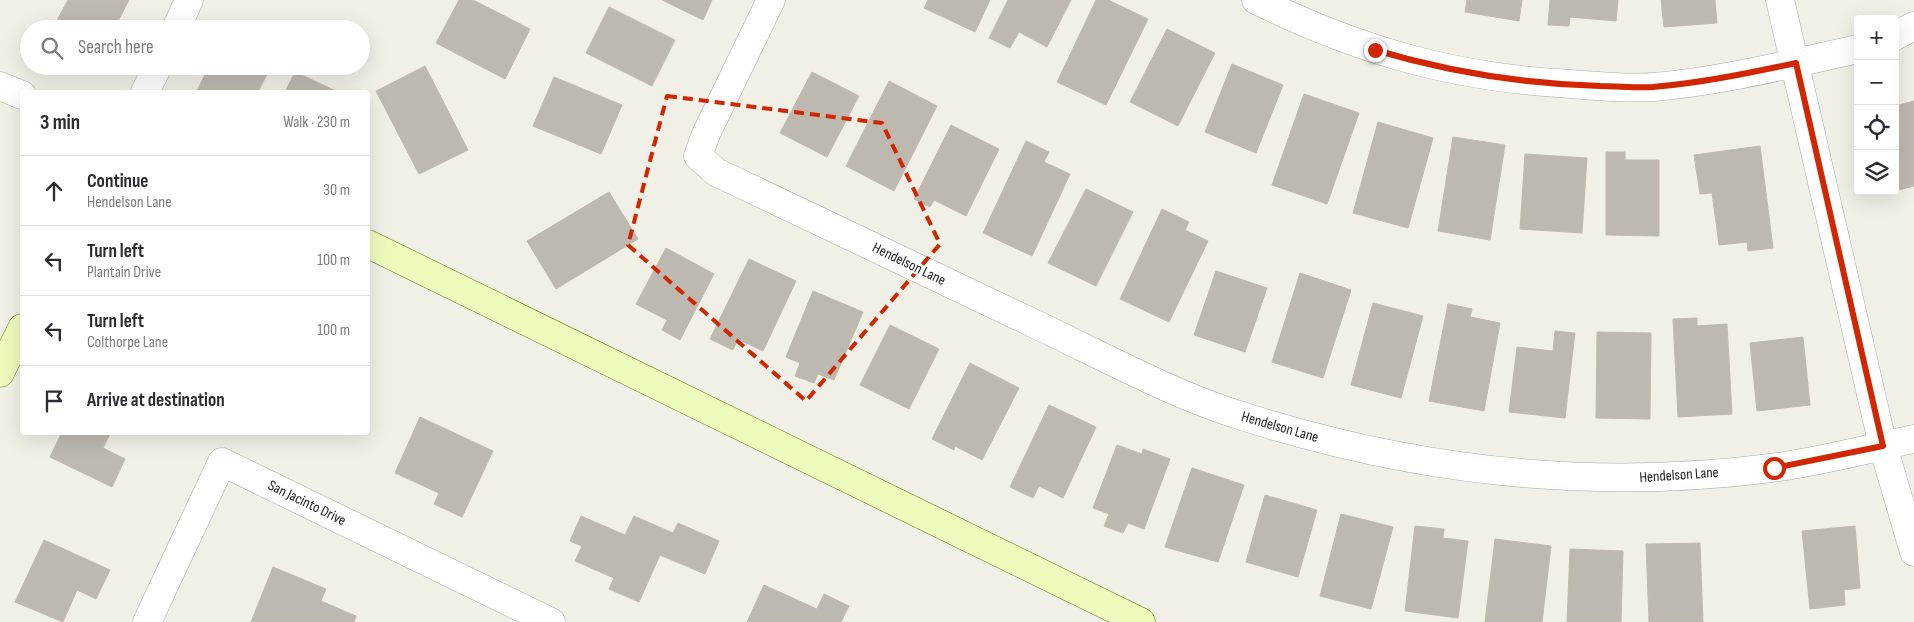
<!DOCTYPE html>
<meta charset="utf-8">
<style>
:root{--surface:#fff;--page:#f7f7f7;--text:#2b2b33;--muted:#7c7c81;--line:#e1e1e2}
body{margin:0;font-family:"Sofia Sans Condensed",sans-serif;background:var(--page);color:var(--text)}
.controls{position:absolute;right:15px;top:15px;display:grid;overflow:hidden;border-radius:5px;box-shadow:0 5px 20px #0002}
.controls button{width:45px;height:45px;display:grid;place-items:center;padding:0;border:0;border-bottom:1px solid var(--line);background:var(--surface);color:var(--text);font:25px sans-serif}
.stop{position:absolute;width:15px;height:15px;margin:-11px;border:4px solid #d12600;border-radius:50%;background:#fff}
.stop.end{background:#d12600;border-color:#fff;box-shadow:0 1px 5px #0008}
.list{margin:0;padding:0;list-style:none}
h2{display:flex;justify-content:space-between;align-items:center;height:65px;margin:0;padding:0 20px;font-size:21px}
h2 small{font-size:16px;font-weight:400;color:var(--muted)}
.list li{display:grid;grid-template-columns:32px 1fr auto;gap:15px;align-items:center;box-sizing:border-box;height:70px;padding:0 20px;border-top:1px solid var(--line)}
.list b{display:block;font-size:19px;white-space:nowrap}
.list p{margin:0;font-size:16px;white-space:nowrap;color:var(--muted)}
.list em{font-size:16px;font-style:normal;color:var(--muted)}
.icon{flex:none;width:28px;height:28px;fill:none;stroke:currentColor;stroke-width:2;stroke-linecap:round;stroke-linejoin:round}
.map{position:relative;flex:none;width:1914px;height:622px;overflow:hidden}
.search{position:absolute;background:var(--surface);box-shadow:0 5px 20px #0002;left:20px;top:20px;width:350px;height:55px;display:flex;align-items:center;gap:12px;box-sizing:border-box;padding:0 18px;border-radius:28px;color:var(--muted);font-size:19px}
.panel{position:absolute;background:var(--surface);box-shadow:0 5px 20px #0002;left:20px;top:90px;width:350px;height:345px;border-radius:5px}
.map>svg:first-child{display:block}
</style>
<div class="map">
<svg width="1914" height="622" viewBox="0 0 1914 622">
<rect width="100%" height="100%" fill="#f1f0e7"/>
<!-- building -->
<path fill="#beb9b0" stroke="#c3b9a9" d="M 68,0 L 129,0 L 114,29 L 64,29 L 55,24 Z
M 459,0 L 473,0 L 530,29 L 505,79 L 436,43 Z
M 662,0 L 712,0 L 703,20 Z
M 928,0 L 990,0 L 975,32 L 924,8 Z
M 1008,0 L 1071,0 L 1047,47 L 1019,32 L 1010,48 L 989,38 Z
M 1096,0 L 1108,0 L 1148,19 L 1106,105 L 1057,82 Z
M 1467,0 L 1522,0 L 1519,21 L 1465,12 Z
M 1550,0 L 1618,0 L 1616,21 L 1570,17 L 1569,26 L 1548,25 Z
M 1661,0 L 1715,0 L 1717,23 L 1664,27 Z
M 609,7 L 675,40 L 652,86 L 586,53 Z
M 1167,29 L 1215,53 L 1178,126 L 1130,102 Z
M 1232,64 L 1283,85 L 1256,153 L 1205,132 Z
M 209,66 L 271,66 L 258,92 L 199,92 L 197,91 Z
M 425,66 L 468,150 L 419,174 L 376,91 Z
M 295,72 L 338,92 L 285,92 Z
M 812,72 L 859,96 L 827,157 L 780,133 Z
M 554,77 L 622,105 L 601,154 L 533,126 Z
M 889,81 L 937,106 L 894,191 L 846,166 Z
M 1304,94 L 1359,113 L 1327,204 L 1272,185 Z
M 1914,101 L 1914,186 L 1895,191 L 1895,106 Z
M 1378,122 L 1433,138 L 1408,228 L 1353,213 Z
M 951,125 L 999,149 L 966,216 L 934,200 L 930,207 L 914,199 Z
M 1453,137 L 1505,145 L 1490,240 L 1438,231 Z
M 1026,141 L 1049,152 L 1044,162 L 1070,174 L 1032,256 L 983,233 Z
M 1760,146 L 1773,248 L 1748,251 L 1747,242 L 1719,245 L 1712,193 L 1700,194 L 1694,155 Z
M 1606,152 L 1625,152 L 1625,160 L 1659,160 L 1659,236 L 1606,235 Z
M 1525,154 L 1587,158 L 1582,233 L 1520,229 Z
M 1086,189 L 1133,212 L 1096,286 L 1048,263 Z
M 609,192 L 638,239 L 556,289 L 527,241 Z
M 1162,209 L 1189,222 L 1185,230 L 1208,241 L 1169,322 L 1120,299 Z
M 666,248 L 714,274 L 680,340 L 662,330 L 667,320 L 636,304 Z
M 749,259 L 796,281 L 763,351 L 738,339 L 733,350 L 710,339 Z
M 1216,271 L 1267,288 L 1245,352 L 1194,335 Z
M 1300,273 L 1351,290 L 1323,378 L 1272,362 Z
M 813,291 L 863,312 L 834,380 L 818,374 L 814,383 L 795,376 L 800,363 L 786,357 Z
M 1373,303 L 1423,316 L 1401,398 L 1351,385 Z
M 1448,304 L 1472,309 L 1470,317 L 1500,323 L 1484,411 L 1429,401 Z
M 1697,318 L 1697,326 L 1727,324 L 1732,414 L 1678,417 L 1673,319 Z
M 890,325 L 939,349 L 909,409 L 860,385 Z
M 1555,331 L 1575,333 L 1565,418 L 1509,412 L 1517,347 L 1553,351 Z
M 1597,332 L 1651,333 L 1650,419 L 1596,418 Z
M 1803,337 L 1810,405 L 1757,411 L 1750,343 Z
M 970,363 L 1019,388 L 982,460 L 955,446 L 954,450 L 932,439 Z
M 1049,405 L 1096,427 L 1063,498 L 1039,486 L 1033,498 L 1010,487 Z
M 420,417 L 493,451 L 462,517 L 434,504 L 439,493 L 395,473 Z
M 62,432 L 111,432 L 103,448 L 125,459 L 112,487 L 50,457 Z
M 1117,445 L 1142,454 L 1143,449 L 1170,459 L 1144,529 L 1128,523 L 1123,533 L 1104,526 L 1109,514 L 1093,508 Z
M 1192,468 L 1244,485 L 1218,562 L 1165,547 Z
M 1265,495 L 1317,510 L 1298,577 L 1246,562 Z
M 1341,514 L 1393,527 L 1371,609 L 1320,596 Z
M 581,516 L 625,535 L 634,516 L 673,533 L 678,523 L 719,541 L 705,574 L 660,555 L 639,602 L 609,589 L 614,578 L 575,561 L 582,546 L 570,541 Z
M 1415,526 L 1444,529 L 1443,538 L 1468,541 L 1458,618 L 1405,611 Z
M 1855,526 L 1860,588 L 1844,590 L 1845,605 L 1810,609 L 1802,531 Z
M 1495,539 L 1551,546 L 1542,622 L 1485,622 Z
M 44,540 L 110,570 L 96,599 L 77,590 L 63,622 L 15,602 Z
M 1700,543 L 1703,622 L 1649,622 L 1646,544 Z
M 1570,549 L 1623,551 L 1621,622 L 1567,622 Z
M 273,567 L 326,589 L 321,601 L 356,616 L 354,622 L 251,622 Z
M 764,585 L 817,609 L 824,594 L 849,606 L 841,622 L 747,622 Z"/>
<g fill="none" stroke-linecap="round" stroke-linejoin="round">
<!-- street casing -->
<g stroke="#a8a8a8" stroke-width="29">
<path id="street" d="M 771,0 L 706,134 L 698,156 L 716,172 C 823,223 930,274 1037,325 C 1105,357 1173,395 1245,417 C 1418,472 1591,491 1771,468 C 1819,462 1867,449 1914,439
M 1256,0 C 1360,51 1455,78 1571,84 C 1598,86 1627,89 1654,87 C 1722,81 1790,64 1858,49
M 1780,0 L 1883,446 L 1914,552
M 176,29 L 189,0
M 1895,36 L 1914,26
M 0,86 L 22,95
M 145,92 L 158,66
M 147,622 L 222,462 L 551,622"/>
</g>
<!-- secondary casing -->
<g stroke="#597b04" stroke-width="29">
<path id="secondary" d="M 368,244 L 1141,622
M 0,373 L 22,328"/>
</g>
<!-- street -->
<use href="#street" stroke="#fff" stroke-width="28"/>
<!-- secondary -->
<use href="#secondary" stroke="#ecfabc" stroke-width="28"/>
</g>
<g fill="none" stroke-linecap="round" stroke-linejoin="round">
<!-- route -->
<path stroke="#d12600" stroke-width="6" d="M 1375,50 C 1449,72 1523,84 1600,86 C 1617,86 1636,88 1653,87 C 1701,83 1749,73 1796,63 L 1883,446 L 1774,468"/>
</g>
<!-- marked area -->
<path fill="none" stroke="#d12600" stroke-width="4" stroke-dasharray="10 6" stroke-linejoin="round" d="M 667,96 L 882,123 L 940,244 L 806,401 L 628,245 Z"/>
<g text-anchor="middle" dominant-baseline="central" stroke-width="4" stroke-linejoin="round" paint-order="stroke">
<!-- street labels -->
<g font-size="15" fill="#212121" stroke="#fff">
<text transform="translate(909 264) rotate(26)">Hendelson Lane</text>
<text transform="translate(1280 427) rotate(16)">Hendelson Lane</text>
<text transform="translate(1679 475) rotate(-4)">Hendelson Lane</text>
<text transform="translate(307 503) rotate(26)">San Jacinto Drive</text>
</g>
</g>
</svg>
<div class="controls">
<button>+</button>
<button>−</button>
<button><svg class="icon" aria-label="locate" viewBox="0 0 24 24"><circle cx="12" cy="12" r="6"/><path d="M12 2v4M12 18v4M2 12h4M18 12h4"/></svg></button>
<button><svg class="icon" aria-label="layers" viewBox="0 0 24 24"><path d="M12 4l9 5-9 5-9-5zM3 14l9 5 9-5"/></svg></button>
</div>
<div class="stop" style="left:1774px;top:468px"></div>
<div class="stop end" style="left:1375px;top:50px"></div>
<div class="search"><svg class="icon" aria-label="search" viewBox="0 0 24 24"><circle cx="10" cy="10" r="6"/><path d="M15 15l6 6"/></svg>Search here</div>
<section class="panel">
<h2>3 min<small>Walk · 230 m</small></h2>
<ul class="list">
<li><svg class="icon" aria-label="ahead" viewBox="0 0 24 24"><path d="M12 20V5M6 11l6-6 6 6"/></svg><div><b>Continue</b><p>Hendelson Lane</p></div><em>30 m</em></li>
<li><svg class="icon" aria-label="left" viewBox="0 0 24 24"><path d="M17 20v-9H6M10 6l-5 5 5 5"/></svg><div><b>Turn left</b><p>Plantain Drive</p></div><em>100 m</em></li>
<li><svg class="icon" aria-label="left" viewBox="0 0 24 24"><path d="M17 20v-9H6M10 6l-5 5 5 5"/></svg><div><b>Turn left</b><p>Colthorpe Lane</p></div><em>100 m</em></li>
<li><svg class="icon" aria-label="arrive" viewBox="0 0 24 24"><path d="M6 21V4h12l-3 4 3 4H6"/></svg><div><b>Arrive at destination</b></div></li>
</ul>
</section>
</div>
